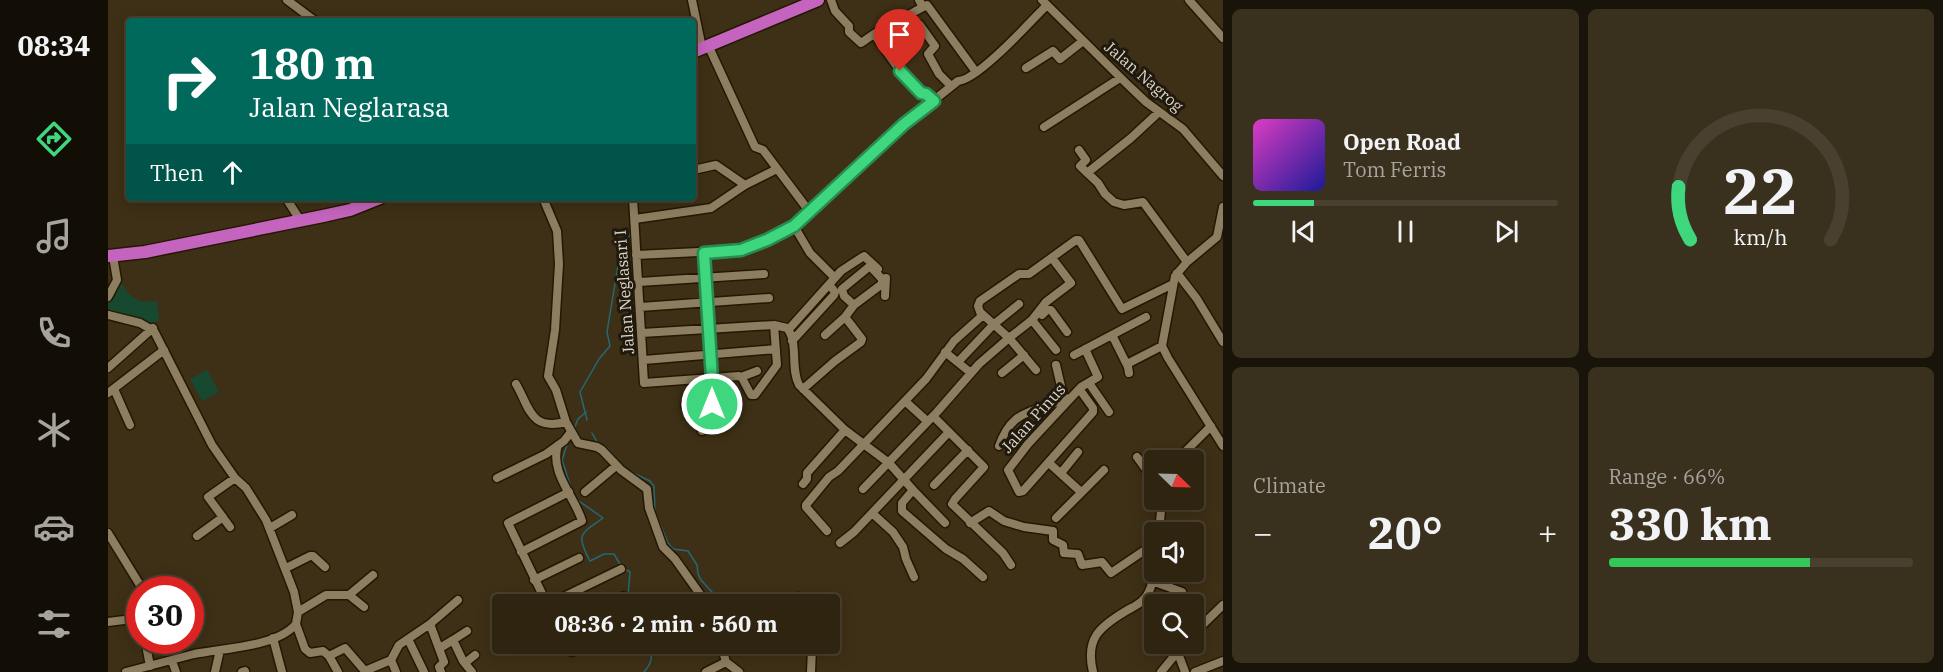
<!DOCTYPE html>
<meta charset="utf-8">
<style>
:root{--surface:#2e2410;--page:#3a301e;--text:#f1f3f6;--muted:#a7a49f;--line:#494130;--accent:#3ed77d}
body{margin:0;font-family:"IBM Plex Serif",serif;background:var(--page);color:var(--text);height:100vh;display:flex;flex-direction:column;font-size:22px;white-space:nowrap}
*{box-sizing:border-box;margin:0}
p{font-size:20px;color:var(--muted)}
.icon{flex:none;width:33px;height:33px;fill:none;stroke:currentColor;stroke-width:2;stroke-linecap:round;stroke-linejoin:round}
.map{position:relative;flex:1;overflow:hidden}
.panel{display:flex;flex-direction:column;gap:9px;padding:9px;background:#191409;width:720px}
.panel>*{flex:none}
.banner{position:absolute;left:18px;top:18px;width:570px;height:183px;border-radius:6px;box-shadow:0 3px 15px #0003,0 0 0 2px var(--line);background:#00695c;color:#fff;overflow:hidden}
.needle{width:39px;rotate:113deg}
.buttons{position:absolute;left:1036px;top:450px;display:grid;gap:12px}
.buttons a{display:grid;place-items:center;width:60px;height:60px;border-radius:6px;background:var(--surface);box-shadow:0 3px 15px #0003,0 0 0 2px var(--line);font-size:30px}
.speed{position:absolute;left:18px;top:576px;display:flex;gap:12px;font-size:30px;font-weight:700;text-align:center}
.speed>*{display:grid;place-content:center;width:78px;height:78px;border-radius:50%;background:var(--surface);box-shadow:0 3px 15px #0003,0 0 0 2px var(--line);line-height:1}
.speed .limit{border:9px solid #d22;background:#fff;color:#111}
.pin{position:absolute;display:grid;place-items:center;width:51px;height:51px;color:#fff;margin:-62px -26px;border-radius:50% 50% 50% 0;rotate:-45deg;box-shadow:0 0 6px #0007}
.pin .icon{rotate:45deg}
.me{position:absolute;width:66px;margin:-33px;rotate:0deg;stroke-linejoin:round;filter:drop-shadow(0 0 4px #0008)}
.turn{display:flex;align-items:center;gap:21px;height:126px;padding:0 24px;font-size:27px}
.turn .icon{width:78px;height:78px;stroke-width:2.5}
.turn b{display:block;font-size:42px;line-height:51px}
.then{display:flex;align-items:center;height:57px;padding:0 24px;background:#0003;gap:12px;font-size:22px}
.big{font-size:45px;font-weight:800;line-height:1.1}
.panel .widget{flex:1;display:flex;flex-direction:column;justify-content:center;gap:9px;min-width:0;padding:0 21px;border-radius:9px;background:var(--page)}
.panel .dial{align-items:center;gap:0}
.dial svg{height:156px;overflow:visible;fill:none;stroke:var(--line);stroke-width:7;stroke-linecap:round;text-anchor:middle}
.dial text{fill:var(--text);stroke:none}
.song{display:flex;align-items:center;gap:18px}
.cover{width:72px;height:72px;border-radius:9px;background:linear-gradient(135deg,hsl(310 70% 55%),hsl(240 70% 35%))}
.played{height:6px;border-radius:3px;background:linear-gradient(90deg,var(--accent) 20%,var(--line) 20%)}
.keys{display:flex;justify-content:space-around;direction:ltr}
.heat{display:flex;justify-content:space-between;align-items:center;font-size:33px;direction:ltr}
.charge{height:9px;border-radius:4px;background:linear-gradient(90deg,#34c759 66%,var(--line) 0)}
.panel .tiles{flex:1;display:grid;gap:9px;grid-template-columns:repeat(2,1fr)}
.trip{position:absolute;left:384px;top:594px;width:348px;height:60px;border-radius:6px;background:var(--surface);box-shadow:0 3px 15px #0003,0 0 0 2px var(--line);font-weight:800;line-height:60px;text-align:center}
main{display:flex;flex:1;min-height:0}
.tab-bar{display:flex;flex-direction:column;width:108px;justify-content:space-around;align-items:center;background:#120e06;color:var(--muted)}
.tab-bar .icon{width:42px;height:42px}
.tab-bar .selected{color:var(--accent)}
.tab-bar b{font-size:27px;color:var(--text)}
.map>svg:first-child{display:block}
.green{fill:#174830}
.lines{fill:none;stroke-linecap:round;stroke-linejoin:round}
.stream{stroke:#266875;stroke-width:1.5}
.minor-casing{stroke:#241800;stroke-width:11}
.highway-casing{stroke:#241800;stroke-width:15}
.minor{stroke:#8d7d61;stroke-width:8}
.highway{stroke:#c464be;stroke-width:12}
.route-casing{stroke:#288c51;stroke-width:15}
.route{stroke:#3ed77d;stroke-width:10}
.labels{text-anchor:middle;stroke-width:6;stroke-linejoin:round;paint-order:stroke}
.street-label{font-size:16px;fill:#ddd4c6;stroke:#1f190e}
</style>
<main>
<nav class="tab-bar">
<b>08:34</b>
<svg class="icon selected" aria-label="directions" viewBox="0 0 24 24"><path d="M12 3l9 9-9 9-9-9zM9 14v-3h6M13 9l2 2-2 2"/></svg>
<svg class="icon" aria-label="music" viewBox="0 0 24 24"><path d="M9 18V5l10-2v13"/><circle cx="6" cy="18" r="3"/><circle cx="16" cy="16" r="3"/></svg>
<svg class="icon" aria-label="phone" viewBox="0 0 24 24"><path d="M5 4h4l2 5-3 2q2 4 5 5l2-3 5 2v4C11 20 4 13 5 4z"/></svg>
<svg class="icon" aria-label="climate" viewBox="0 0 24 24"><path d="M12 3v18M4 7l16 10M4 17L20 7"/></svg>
<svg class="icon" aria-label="car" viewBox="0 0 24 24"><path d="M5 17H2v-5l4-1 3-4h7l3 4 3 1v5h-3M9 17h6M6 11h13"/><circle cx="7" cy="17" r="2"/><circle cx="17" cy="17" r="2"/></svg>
<svg class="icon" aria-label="filters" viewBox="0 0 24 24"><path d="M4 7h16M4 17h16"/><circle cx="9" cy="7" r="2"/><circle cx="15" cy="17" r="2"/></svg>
</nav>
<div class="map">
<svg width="1115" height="672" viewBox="0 0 1115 672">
<rect width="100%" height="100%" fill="#3e3016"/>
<!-- green -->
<path class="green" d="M13,283C24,299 29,304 49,301L51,321L43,323L1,313L0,304Z
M99,370L111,392L94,401L82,379Z"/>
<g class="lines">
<!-- stream -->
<path class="stream" d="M585,59L600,52
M479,420L472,392L491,359L502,346L499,332L510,266L514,251L523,232
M466,429L470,419L478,412
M484,433L489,442L500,449L512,463
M460,442L454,460L463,488
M523,472L542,481L546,486L547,512L560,543L565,549L580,551L589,565L590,574L593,580L615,604
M465,493L468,499L495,518C473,534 467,533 482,561L496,554H506L513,566
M517,569L522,572L520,595L522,604
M620,655L621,644
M536,672C545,662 546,654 537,644"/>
<!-- minor casing -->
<g class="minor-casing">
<path id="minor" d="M179,0L207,21
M584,0L594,48
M723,0L727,11L741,26V32L753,43L766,34
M811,0L815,7L766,34L792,71L813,93L818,94L826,101
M934,0L1019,84L1038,102L1075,129L1115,176
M1081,0L1115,38
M815,7L819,5L868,72
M812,25L827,46L820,54L831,74L843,86
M600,45L647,147L655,150L701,211
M918,68L945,51L952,59L975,41
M936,127L1012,78
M971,150L978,160L972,166L990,183L997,194L1006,202L1016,205L1035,202L1079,262
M585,170L608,165L637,185
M979,173L1023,138L1051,112
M178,198L192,220
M435,198L449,231L451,264L447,330L440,376L448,390L458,422L470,443L489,447L494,450L513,470L539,489L541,508L555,547L567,559L599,604
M525,198L536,383L631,376L634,378L643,395H647L669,365L666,325
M1115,207L1109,237L1079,262L1067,276L1054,346L1060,358L1115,446
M527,219L603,208L637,185L669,169
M686,226L702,253L727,278
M528,255L633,250L659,240L686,226L796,124L850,81C870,80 923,21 939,5
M1069,273L1089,299L1115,342
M531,282L656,274
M777,296L778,278
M0,297L9,280L5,256
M532,307L661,298
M0,315L32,323L46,331L104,445L127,478L138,488L158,520L186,592L190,612L188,624L197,649L202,653L215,651L221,656L230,672
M934,315L939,310H943L959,332
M924,320L948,350
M681,329L733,271L756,256L770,269
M534,333L666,325L679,328C691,343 682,368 691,385L737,430L781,463L805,490L794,503V511L838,549L855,559L875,577
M717,335L737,317
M1004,335L1020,367L1021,373
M684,341L726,295L727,292L723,287
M837,352L863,373
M966,355L1038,317
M536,360L668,349
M850,362L885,325L911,304
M1019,364L1054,346
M948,365L956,399
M0,368L45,328
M928,370L901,338L924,320L938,302L963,283L944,258
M894,373L916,355
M633,377L649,371
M981,383L1001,412
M408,384C422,408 422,431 458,422
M6,389L22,425
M695,389L727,361L753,342L754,339L737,317L746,305L774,284V279L762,266L734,289L736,296L746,305
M972,390L985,408V412L915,491L911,492L900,470L920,444L973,387L990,377L977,349
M0,393L56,350
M797,401L819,421
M577,405L594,406
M825,416L876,467L847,499L844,504L895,553L903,565
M594,431V406L604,405V398L596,253
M891,446C900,421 911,414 935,407C944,404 953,400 962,398
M1029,457L1047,482
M1069,460L1103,426
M941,463L973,492
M953,473L970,452
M389,478L438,454L456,441L463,432
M695,484L699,479V473L737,430
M826,485L860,450
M755,489L829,412L871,364L901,338L872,312L870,306L872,301L911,274H921L968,240H971L1014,309L1065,284
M805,490L837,523
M477,492L508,466
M764,513L785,532L795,547L798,559L806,577
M948,518L996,470
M862,523L881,511L896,521L916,527L945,531V540L955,545L956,553L970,554L974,565L994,562L1003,573L1037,550H1047
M122,527L100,497L127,478
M162,528L184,515
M719,531L698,507V505L721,477L730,471L818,379L846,341L875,315
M1051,532L1054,500
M0,533L35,590
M89,536L115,517
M732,543L746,532L841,432
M413,552L474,521C467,497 441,472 450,445
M178,568L202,556H205L217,567
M426,580L471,558
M1044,581L1074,592
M241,595L256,607
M439,604L400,523L461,492
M441,604L513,569
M500,604L516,596
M690,604L691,597
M190,612L218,595H241L265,575
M0,622L32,618
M322,624L336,662L331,667L333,672
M1086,633L1115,605
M165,638L174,672
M300,639L316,672
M37,640L42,666
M345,640L359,631
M458,644L461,650L464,652L481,644
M613,644L618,662
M702,644L704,648L703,672
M332,648L345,640L355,661L364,672
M1070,653L1077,672
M221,656L237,648L257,671L283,660L291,645L322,624L350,600
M283,660L288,672
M64,661L68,672
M618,662L631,672
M357,663L367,655
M18,672C40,666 64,660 86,654C115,648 169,647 188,624
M107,672L112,650
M134,672L137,671
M598,672L618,662
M985,672C977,639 991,627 1018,611C1023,608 1030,605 1034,601C1043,594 1046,576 1047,566
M1053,672L1076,644
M1087,672L1115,661"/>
</g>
<!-- highway casing -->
<g class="highway-casing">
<path id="highway" d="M585,52L710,0
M0,256L37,252L215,216L242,210L272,198"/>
</g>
<!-- minor -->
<use href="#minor" class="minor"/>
<!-- highway -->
<use href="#highway" class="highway"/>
</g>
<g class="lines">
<!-- route casing -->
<g class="route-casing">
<path id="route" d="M604,404V379L596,253L633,250L659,240L686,226L796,124L826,101L818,94L813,93L792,71"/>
</g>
<!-- route -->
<use href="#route" class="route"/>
</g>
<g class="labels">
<!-- street labels -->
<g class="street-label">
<text transform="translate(1036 76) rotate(41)" y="6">Jalan Nagrog</text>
<text transform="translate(516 292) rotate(-94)" y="6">Jalan Neglasari I</text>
<text transform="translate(925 418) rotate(-48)" y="6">Jalan Pinus</text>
</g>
</g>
</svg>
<div class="buttons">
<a><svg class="needle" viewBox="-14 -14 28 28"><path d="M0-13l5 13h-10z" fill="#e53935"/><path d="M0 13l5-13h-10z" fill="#a7a49f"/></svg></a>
<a><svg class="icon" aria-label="sound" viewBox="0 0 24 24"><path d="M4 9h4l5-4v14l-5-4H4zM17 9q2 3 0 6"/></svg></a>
<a><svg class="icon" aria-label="search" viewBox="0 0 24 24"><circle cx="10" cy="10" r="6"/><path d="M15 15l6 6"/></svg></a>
</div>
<div class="speed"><div class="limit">30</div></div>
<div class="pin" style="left:792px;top:71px;background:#d93025"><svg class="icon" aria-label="arrive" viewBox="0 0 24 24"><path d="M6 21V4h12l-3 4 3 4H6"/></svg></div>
<svg class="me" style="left:604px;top:404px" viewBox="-20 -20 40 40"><circle r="17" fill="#3ed77d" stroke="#fff" stroke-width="3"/><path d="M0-11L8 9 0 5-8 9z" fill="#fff"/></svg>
<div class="trip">08:36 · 2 min · 560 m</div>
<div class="banner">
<div class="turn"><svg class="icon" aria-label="right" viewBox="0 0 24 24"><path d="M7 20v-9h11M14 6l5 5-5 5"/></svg><div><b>180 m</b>Jalan Neglarasa</div></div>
<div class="then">Then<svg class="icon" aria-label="ahead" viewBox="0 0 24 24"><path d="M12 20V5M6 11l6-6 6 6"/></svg></div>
</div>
</div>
<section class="panel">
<div class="tiles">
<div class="widget">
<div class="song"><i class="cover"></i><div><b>Open Road</b><p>Tom Ferris</p></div></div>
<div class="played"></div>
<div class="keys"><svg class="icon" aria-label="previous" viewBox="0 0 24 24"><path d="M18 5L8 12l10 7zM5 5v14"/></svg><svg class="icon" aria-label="pause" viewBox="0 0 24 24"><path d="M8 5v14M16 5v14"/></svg><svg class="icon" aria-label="next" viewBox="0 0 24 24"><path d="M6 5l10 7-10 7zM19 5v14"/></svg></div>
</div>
<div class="widget dial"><svg viewBox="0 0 100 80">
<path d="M14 69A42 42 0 1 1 86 69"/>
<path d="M14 69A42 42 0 0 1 8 42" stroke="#3ed77d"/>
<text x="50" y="56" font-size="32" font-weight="700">22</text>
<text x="50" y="72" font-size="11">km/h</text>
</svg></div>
<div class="widget"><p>Climate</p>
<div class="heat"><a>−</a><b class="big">20°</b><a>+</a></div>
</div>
<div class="widget"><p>Range · 66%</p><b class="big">330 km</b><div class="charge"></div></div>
</div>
</section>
</main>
